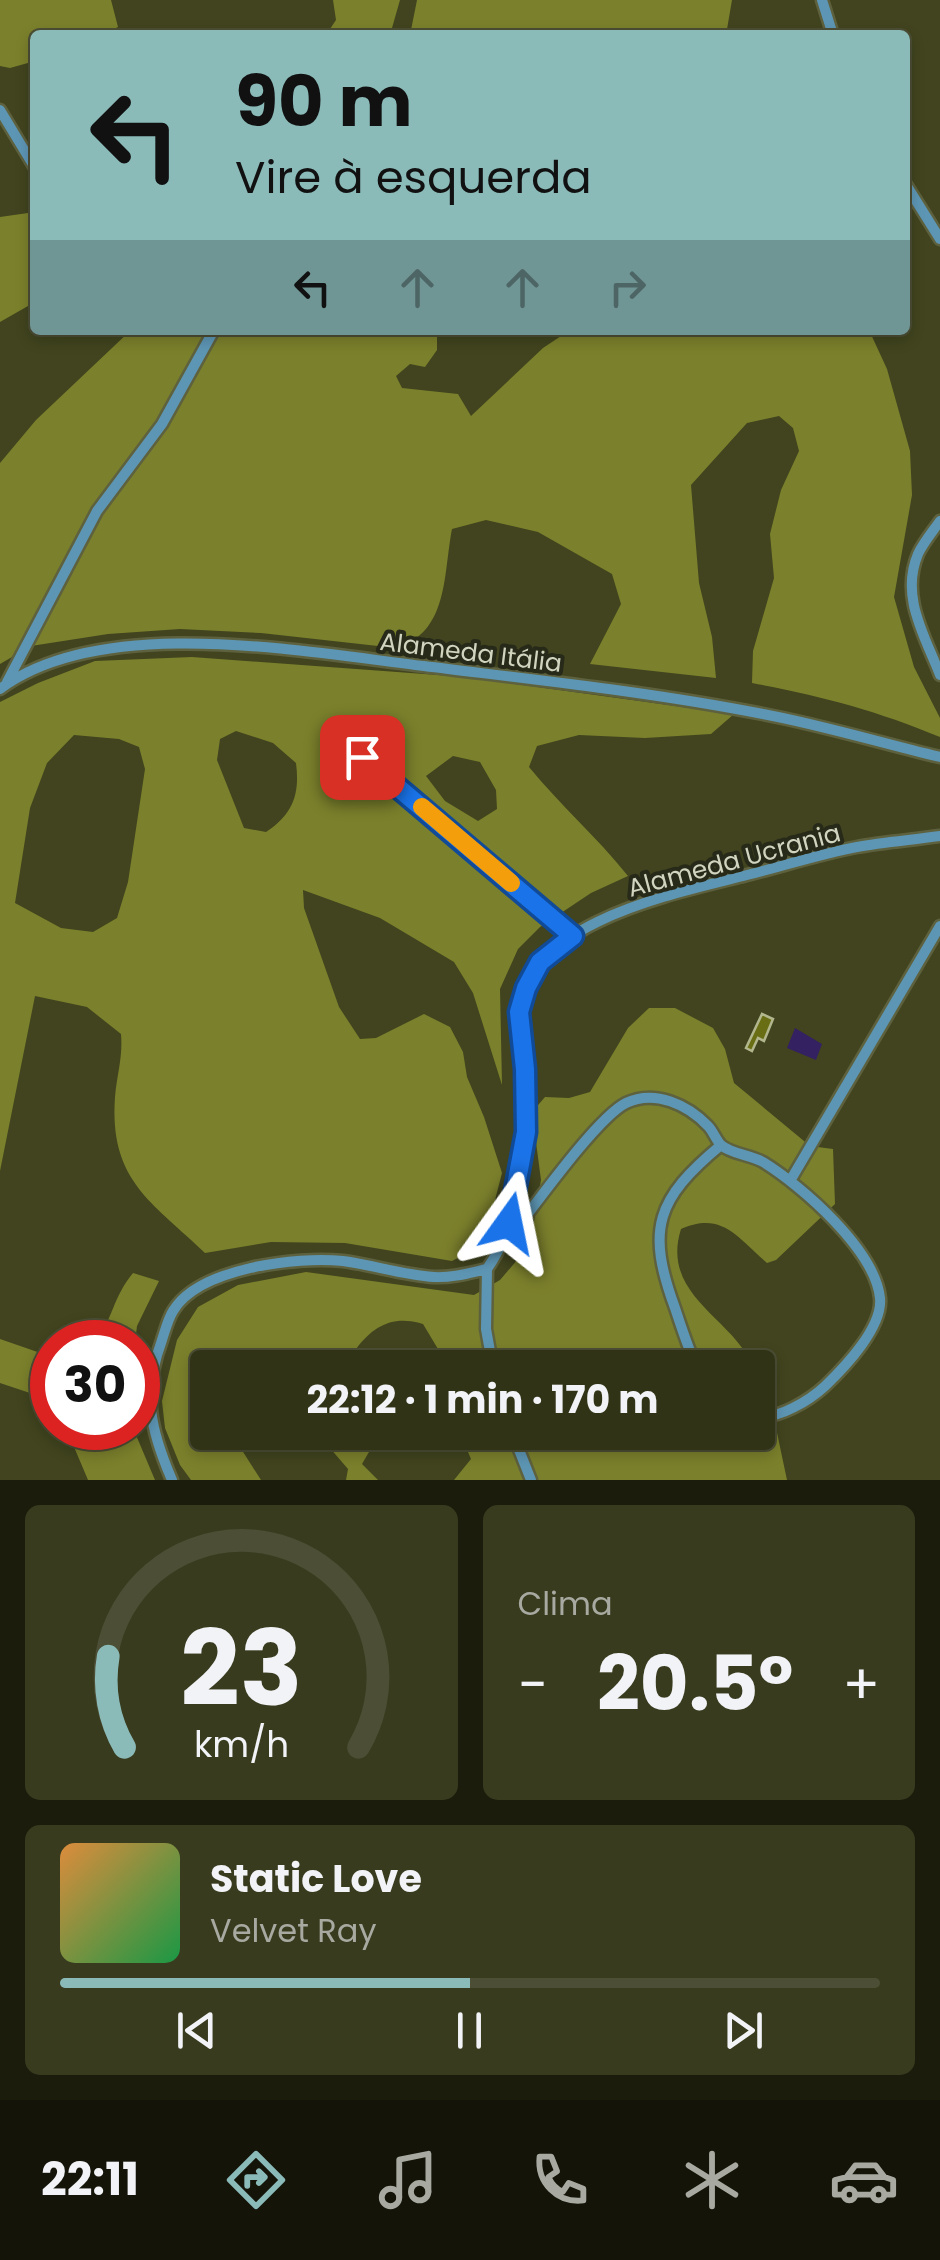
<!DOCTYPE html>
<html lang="pt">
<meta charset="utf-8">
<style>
:root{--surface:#313316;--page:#393b1f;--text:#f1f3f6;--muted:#a8aaa1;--line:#4c4e35;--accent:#8bbbb9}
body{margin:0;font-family:Poppins,sans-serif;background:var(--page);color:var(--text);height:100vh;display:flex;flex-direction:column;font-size:38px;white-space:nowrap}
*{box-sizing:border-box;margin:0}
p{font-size:32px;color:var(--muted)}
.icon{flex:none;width:55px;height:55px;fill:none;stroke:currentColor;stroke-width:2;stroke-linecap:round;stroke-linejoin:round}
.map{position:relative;height:1480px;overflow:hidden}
.panel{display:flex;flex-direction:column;gap:25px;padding:25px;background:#1b1c0c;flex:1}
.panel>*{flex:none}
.top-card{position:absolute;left:30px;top:30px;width:880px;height:305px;border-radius:10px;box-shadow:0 5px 15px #0003,0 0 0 2px var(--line);background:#8bbbb9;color:#111;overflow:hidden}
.speed{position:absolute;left:30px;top:1320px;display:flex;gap:20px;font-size:50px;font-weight:700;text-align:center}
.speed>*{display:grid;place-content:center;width:130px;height:130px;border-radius:50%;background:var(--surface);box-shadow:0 5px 15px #0003,0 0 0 2px var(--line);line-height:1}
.speed .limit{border:15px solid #d22;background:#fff;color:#111}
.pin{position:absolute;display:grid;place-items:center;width:85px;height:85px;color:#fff;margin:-42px;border-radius:20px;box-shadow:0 5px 15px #0006}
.me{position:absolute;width:110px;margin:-55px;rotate:12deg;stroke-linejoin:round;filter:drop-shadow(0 0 8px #0008)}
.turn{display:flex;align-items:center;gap:35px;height:210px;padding:0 40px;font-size:45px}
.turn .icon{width:130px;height:130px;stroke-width:2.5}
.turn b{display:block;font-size:70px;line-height:85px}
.lanes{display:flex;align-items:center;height:95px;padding:0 40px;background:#0003;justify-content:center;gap:50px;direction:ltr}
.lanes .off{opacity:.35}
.big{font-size:75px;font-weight:700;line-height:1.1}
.panel .card{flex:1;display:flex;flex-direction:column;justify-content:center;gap:15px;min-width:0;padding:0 35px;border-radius:15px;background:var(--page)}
.panel .dial{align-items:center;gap:0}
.dial svg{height:260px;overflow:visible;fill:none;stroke:var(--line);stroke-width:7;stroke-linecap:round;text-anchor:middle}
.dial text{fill:var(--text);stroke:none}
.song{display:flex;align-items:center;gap:30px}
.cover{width:120px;height:120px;border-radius:15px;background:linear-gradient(135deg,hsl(30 70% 55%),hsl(140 70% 35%))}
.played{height:10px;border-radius:5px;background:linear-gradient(90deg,var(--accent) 50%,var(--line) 50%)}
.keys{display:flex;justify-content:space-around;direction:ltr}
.heat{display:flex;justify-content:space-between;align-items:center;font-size:55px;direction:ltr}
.panel .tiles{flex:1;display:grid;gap:25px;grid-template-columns:1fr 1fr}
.card:last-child{grid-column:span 2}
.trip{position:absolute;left:190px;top:1350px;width:585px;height:100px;border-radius:10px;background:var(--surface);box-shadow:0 5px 15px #0003,0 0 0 2px var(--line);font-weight:700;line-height:100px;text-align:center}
.tabs{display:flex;height:160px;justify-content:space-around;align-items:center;background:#141409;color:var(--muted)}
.tabs .icon{width:70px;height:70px}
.tabs .current{color:var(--accent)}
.tabs b{font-size:45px;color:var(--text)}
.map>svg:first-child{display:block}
.forest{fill:#7b802c;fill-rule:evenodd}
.water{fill:#342161}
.building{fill:#696e14;stroke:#b2b68c;stroke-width:2.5}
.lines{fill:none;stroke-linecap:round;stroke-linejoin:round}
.minor-casing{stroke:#5e613e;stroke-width:15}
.minor{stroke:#5d96b4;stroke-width:10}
.route-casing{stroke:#114b97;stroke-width:25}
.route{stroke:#1a73e8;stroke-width:18}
.slow{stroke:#f59e0b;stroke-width:18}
.labels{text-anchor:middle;stroke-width:8;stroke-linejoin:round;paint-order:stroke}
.street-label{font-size:25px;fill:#d1d4bf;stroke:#272919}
</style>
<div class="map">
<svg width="940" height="1480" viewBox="0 0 940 1480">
<rect width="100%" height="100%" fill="#41441e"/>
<!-- forest -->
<path class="forest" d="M0,0H111L118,27L101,35H35V61L10,68L0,66Z
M333,0H400L390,35H326L336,20Z
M417,0H732L726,35H410Z
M35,212V302L0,322V217Z
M131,330H437V350L425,367L410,364L396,376L402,388L458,394L471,416L543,348L570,330H869L887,369L910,451L912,495L894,597L914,667L940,718V737C875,710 821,696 752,683L753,651L774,578L770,534L781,490L799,451L793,428L779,416L747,423L691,485L699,583L712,637L716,678L590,664L621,604L612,574L538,532L486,520L452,529C443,575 449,632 396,648L261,633L180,629L108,634L31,646L0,664V463L36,420Z
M192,657L465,677L734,714L711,734L645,738L579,735L537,746L529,767C560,805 597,837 628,876L591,893L540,927L518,949L500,989L502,1085L473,993L454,962L380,918L303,890L304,908L339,1007L360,1039L376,1038L424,1014L450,1027L463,1052L467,1077L484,1117L502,1173L489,1223L473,1250L452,1261L345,1243L271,1242L205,1253C152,1202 109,1181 115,1097C117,1074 123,1057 121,1034L87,1007L35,996L0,1171V702L38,683L95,661ZM236,731L273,743L296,763C300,794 293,814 266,832L244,828L217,760L220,739ZM74,735L119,739L139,747L145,769L128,882L117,918L93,932L61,928L15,903L30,808L47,763ZM453,756L480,762L496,790L497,809L478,821L445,801L426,776Z
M649,1008H675L713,1028L725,1049L734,1083L810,1146L833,1149L835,1204L776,1260L767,1263C737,1237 722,1211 681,1229C660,1296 734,1318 753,1367H431L437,1364L438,1349L423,1324C394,1315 374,1325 356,1349L357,1367L234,1368L218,1364L208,1368V1432L231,1433L261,1480H191L180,1465L165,1428L162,1401L177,1340L198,1307L238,1285L306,1272L474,1295L500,1280L530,1245L541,1180L532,1112L545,1097L569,1098L590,1092L628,1028Z
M133,1273L159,1281L137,1326L135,1342H95C113,1319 113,1297 133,1273Z
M0,1339L52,1357V1411L30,1393L0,1383Z
M758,1379L776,1428L787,1480H454L471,1459L460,1433L758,1432Z
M66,1428H133L155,1480H88Z
M317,1433H380L362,1464L378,1480H346L348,1469Z"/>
<!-- water -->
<path class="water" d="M795,1028L822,1044L816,1060L787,1048Z"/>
<!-- building -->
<path class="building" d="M762,1014L773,1019L764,1041L758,1038L752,1051L746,1048Z"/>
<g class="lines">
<!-- minor casing -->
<g class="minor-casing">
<path id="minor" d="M822,0L833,35
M0,110L35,168
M905,183L940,239
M940,521C933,531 923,543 918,554C900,597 925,636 940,675
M7,682L97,511L162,424L214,330
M0,689C102,613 305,652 424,666C537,680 651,692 763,714C822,725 881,743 940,757
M362,757L573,936
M790,1181L940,926
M507,1241C531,1211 596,1118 626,1103C655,1089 688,1105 708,1126C713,1131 716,1140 721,1145C731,1154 751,1155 763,1162C802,1186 875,1250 880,1298C883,1327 845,1367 825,1386C811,1399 777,1421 758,1415
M487,1269L486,1329L493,1368
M697,1368C688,1348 682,1329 675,1308C646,1229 656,1199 721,1145
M512,1432L531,1480
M172,1480C150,1429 142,1394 162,1340C165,1331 168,1319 173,1311C199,1268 297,1256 343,1261C373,1265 404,1275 434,1277C452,1278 469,1273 487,1269C525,1215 528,1136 525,1072C524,1052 517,1030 519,1011C528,921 677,893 747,875C783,866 820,854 857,847C884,842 913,840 940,836"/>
</g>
<!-- minor -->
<use href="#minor" class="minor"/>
</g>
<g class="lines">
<!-- route casing -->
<g class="route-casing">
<path id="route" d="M362,757L573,936L540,962L526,988L519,1012L525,1069L526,1132L509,1223"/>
</g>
<!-- route -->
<use href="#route" class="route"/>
<!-- slow -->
<path class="slow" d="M422,807L511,883"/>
</g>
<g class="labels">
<!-- street labels -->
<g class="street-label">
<text transform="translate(471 652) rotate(7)" y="9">Alameda Itália</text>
<text transform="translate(734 860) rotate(-15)" y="9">Alameda Ucrania</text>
</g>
</g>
</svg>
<div class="speed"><div class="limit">30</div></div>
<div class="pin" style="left:362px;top:757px;background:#d93025"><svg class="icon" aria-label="arrive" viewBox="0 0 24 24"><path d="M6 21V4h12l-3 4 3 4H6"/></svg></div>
<svg class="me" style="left:509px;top:1223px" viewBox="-20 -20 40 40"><path d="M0-17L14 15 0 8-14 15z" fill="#1a73e8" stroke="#fff" stroke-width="4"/></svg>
<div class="trip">22:12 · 1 min · 170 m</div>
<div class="top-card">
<div class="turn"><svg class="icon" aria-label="left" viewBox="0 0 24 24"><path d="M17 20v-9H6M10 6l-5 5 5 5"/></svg><div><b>90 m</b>Vire à esquerda</div></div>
<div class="lanes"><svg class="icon" aria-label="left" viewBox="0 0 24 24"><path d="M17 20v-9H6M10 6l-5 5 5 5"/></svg><svg class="icon off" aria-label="ahead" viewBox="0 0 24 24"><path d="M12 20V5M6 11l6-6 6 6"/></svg><svg class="icon off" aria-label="ahead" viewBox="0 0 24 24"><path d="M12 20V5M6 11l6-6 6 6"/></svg><svg class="icon off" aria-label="right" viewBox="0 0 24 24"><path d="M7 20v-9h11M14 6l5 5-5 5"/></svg></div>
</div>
</div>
<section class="panel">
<div class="tiles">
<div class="card dial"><svg viewBox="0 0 100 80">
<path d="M14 69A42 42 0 1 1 86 69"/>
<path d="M14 69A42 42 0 0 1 9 41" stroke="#8bbbb9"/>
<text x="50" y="56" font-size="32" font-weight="700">23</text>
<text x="50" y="72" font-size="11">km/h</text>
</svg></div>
<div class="card"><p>Clima</p>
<div class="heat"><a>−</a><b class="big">20.5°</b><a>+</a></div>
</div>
<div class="card">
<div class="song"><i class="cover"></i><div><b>Static Love</b><p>Velvet Ray</p></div></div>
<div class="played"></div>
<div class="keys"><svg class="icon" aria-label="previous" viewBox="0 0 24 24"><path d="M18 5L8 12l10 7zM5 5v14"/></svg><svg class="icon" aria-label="pause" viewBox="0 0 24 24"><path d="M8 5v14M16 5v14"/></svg><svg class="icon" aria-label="next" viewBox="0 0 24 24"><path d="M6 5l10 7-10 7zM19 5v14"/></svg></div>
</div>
</div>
</section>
<nav class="tabs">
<b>22:11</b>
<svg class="icon current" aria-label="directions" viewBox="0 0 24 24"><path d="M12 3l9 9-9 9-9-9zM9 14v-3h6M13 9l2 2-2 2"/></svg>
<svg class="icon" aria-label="music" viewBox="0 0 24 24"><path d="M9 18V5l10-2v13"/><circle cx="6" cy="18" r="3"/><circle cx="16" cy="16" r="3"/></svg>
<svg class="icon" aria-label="phone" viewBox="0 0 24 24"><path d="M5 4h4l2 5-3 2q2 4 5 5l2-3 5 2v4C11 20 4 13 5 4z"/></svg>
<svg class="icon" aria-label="climate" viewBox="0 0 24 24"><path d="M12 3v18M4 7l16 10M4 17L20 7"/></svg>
<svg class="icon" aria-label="car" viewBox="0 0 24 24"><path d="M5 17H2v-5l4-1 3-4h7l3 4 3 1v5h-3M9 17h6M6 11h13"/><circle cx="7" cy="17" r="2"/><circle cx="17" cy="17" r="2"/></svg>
</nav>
